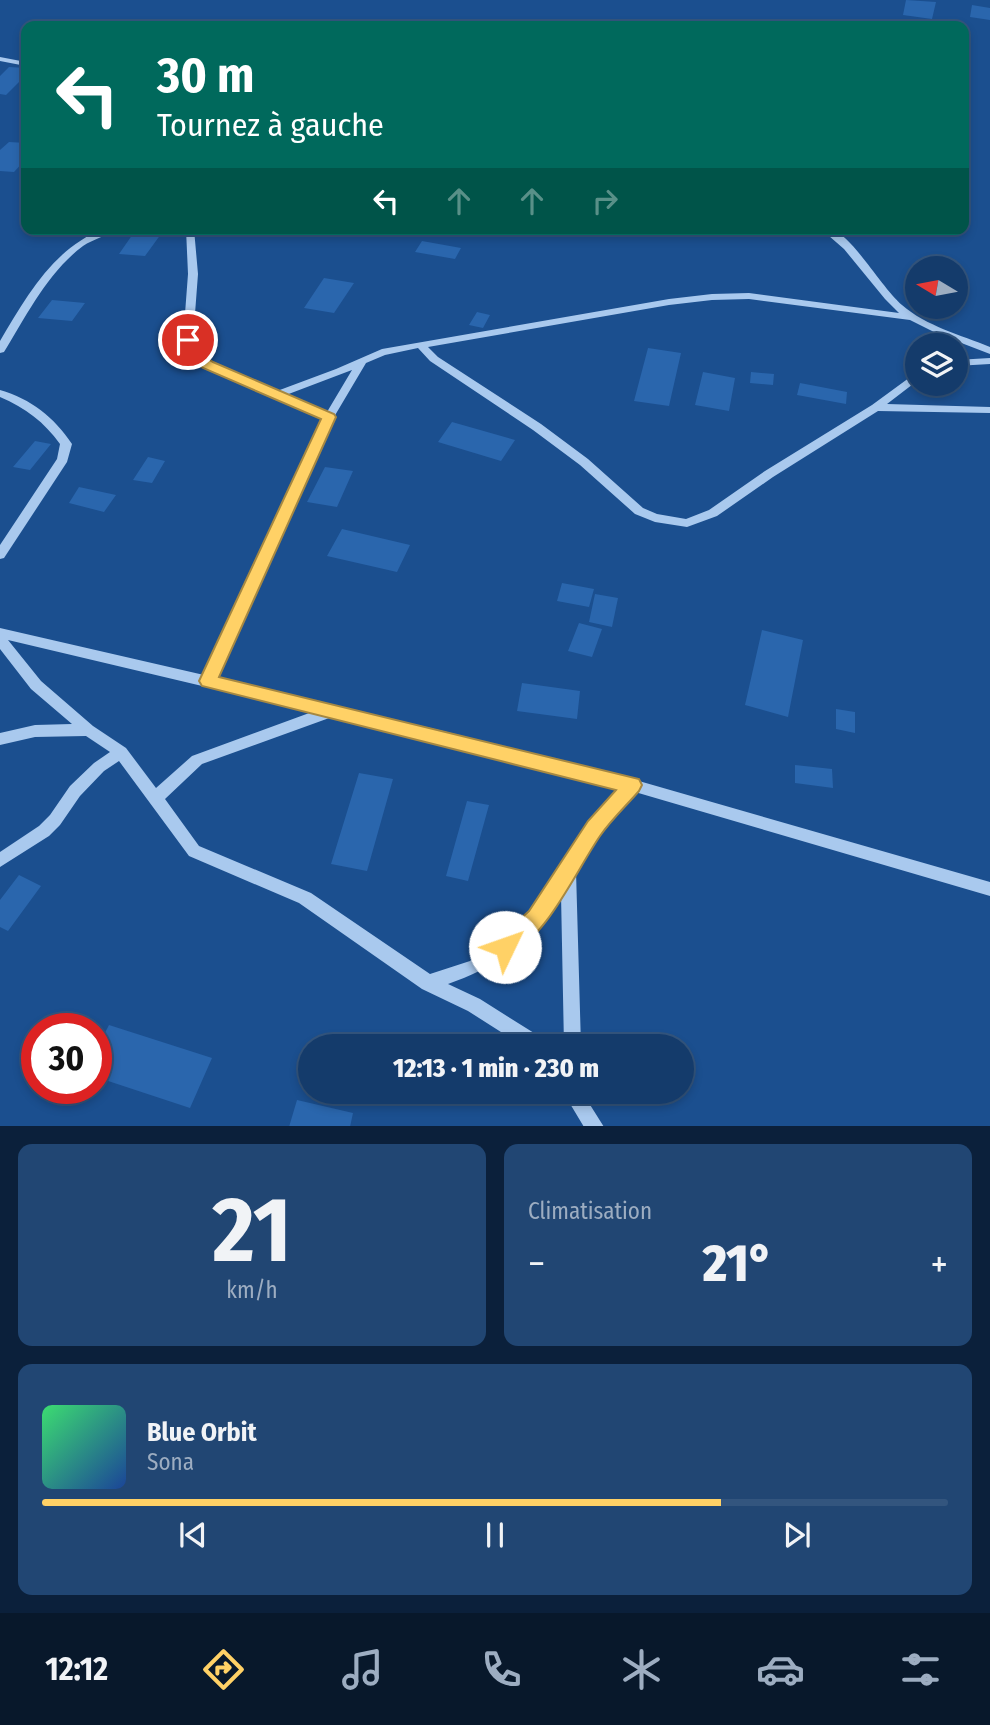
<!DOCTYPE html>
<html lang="fr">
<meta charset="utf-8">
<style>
:root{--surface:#143b6b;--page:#214673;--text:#f1f3f6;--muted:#9dadc1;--line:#33557e;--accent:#ffd166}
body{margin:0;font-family:"Fira Sans Condensed",sans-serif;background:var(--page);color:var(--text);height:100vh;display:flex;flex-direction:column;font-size:26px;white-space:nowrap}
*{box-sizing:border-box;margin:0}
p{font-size:23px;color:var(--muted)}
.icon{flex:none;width:38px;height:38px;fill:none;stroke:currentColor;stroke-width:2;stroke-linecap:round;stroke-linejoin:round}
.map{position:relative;height:1126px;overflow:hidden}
.sheet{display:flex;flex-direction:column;gap:18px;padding:18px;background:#0b203b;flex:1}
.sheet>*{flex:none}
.top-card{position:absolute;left:21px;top:21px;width:948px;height:214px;border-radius:14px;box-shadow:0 4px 10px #0003,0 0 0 2px var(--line);background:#00695c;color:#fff;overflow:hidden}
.needle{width:46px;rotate:280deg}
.buttons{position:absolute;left:905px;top:256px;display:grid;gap:14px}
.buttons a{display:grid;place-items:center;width:63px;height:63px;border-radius:50%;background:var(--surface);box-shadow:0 4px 10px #0003,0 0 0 2px var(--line);font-size:35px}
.speed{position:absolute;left:21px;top:1013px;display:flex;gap:14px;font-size:35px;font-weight:700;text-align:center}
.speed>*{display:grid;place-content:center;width:91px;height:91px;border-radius:50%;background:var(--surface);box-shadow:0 4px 10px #0003,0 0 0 2px var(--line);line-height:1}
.speed .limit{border:10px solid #d22;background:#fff;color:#111}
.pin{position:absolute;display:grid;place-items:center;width:60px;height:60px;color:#fff;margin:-30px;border:4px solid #fff;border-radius:50%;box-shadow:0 2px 7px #0007}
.me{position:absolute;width:77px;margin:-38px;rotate:48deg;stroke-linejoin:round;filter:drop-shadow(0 0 5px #0008)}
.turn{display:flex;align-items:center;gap:24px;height:147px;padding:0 21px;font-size:32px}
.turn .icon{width:91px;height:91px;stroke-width:2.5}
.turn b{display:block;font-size:49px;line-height:60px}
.lanes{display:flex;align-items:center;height:66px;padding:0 21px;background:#0003;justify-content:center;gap:35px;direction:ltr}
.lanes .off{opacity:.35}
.big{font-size:52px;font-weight:800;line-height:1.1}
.sheet .tile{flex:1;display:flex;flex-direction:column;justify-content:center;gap:10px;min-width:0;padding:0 24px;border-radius:14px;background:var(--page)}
.sheet .dial{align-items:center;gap:0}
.dial b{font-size:91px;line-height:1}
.song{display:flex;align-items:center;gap:21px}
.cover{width:84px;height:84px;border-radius:10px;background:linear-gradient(135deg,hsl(140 70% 55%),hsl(220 70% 35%))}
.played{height:7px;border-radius:4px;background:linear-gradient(90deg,var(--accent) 75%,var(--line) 75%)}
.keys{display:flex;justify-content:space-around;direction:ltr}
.heat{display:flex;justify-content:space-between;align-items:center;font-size:38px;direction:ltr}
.sheet .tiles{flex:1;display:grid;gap:18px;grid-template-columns:1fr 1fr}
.tile:last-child{grid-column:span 2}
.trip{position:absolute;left:298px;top:1034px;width:396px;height:70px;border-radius:35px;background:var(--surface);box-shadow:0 4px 10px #0003,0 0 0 2px var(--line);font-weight:800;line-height:70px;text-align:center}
.menu{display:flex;height:112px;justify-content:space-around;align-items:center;background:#08182b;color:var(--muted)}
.menu .icon{width:49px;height:49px}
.menu .on{color:var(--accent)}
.menu b{font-size:32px;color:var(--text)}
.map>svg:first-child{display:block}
.building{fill:#2a66ad}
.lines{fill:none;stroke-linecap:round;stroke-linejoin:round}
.minor{fill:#a9c9ee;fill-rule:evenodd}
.route{fill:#ffd166;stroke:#a68842;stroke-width:2}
</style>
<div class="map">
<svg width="990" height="1127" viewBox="0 0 990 1127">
<rect width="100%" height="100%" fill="#1b4f8f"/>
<!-- building -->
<path class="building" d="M906,0L936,2L932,19L903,15Z
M972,5L990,8V20L970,17Z
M9,67L26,68V75L6,95L0,94V76Z
M9,142L26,143V150L20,156L26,159L14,172L0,171V150Z
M135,231L161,234L145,256L119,254Z
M422,241L461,248L455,259L415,252Z
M324,278L354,283L334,313L304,308Z
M52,300L85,303L72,321L38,318Z
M477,312L490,315L483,328L469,325Z
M648,348L681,353L669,406L634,401Z
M703,372L735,378L729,411L695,405Z
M751,372L774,374L773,385L750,383Z
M800,383L847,392L846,404L797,395Z
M452,422L515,440L501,461L438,442Z
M35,441L51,444L30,470L13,467Z
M148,457L165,461L152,483L133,480Z
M325,467L353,471L337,507L307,502Z
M79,487L116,495L104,512L69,503Z
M342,529L410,545L397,572L327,556Z
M562,583L594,589L589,607L557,601Z
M595,594L618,598L612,627L589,622Z
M579,623L602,629L592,657L568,651Z
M762,630L803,640L788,717L745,705Z
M522,683L580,691L577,719L517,711Z
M836,709L855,712V733L836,729Z
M795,765L832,769L833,788L795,783Z
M359,773L393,779L367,871L331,864Z
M467,801L489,805L468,881L446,876Z
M19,875L41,886L8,931L0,927V900Z
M109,1025L212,1058L190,1108L96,1077V1050Z
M297,1100L353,1113L350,1127H289Z"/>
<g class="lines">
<!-- minor -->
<path class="minor" d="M0,57L26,62V66L0,61Z
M104,229H117C107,236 93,239 83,246C47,273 27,315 4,352L0,353V341C26,297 54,247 104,229Z
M186,229H194L198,274L193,340L199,354L212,363L277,391L336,369L382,349L669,299L712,294L749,293L899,313L885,299L844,249L821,229C822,229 831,229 832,229C853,237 882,288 902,305C926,326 961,335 990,347V354L938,334L910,320L749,299L712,300L669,305L428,347L438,357L541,424L588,459L643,508L657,514L686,519L709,510L765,471L872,405L913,375L917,374V381L887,404L990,407V413L878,411L773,477L717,516L687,527L655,522L635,514L580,465L533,430L430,361L418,348L385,355L366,363L334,417L216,678L443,731L632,779L990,882V896L635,792L600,832L576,871L581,1046H564L561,894C555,903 550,914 543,922C520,952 483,972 448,984L480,999L534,1033L541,1040L544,1046H523L468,1011L422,989L299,903L189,856L119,761L104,771L80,796L60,825L49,836L0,867V852L39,826L50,815L70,786L94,763L110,752L86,736L35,737L0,745V733L35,725L72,724L31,689L0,649V628L204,675L323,419L204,367L191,358L183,340L188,274ZM352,370L327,412L286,395L344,373ZM8,640L312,712L192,756L156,788L126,748L93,726L41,681ZM332,717L620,788L590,822L531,913L499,941L470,961L430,974L311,893L199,846L165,799L202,764Z
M990,358V364L956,366V360Z
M0,390C31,399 54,417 72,444L67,462L4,558L0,559V545L57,459L60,444C44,422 26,408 0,397Z
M563,1092H582L604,1127H584Z"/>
</g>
<!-- route -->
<path class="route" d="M188,336L193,337L201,354L213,362L334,414L336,417L219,677L639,779L642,785L639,791C626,806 611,820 600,836C576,871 545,941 505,957L497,954L494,947L497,940L529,911L588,821L616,790L202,686L199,681L321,419L203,368L191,359L182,340Z"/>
</svg>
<div class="buttons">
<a><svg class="needle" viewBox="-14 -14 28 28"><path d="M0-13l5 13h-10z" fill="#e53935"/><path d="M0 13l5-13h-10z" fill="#9dadc1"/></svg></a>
<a><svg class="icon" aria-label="layers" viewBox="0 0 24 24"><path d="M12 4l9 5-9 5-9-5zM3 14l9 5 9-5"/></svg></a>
</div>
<div class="speed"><div class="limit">30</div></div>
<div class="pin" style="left:188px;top:340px;background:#d93025"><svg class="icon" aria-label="arrive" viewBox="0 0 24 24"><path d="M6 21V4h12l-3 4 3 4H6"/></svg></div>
<svg class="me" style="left:505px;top:947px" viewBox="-20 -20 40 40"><circle r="19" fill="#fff"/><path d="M0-13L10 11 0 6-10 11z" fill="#ffd166"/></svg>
<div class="trip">12:13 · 1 min · 230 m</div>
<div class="top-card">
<div class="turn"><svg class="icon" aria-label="left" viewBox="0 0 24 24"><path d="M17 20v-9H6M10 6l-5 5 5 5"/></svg><div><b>30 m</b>Tournez à gauche</div></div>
<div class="lanes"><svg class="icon" aria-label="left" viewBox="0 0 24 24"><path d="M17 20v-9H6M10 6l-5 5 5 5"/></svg><svg class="icon off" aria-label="ahead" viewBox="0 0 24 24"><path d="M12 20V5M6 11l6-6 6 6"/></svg><svg class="icon off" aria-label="ahead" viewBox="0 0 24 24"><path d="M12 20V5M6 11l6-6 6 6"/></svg><svg class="icon off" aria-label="right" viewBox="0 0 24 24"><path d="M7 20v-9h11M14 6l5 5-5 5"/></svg></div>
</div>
</div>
<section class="sheet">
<div class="tiles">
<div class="tile dial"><b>21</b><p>km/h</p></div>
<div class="tile"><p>Climatisation</p>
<div class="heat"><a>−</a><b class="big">21°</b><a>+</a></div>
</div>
<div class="tile">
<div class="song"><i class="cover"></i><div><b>Blue Orbit</b><p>Sona</p></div></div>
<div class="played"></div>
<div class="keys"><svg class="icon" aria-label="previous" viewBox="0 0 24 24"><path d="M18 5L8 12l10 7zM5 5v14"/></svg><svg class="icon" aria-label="pause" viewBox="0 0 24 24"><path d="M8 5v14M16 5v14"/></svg><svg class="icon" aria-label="next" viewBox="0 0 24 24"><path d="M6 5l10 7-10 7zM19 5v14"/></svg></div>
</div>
</div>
</section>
<nav class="menu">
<b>12:12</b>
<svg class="icon on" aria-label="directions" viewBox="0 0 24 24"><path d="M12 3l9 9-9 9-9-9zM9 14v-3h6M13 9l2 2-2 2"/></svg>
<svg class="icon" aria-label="music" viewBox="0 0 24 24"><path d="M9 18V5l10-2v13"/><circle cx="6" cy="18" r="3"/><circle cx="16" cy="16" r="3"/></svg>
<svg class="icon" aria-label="phone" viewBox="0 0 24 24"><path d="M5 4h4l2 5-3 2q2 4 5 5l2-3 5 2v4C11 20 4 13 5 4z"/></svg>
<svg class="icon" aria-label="climate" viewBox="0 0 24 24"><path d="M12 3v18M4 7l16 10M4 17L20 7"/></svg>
<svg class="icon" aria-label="car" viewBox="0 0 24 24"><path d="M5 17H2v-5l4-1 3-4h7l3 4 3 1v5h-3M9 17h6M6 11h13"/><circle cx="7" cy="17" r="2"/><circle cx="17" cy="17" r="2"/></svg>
<svg class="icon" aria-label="filters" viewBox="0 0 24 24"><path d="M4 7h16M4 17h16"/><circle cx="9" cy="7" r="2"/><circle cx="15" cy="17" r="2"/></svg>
</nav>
